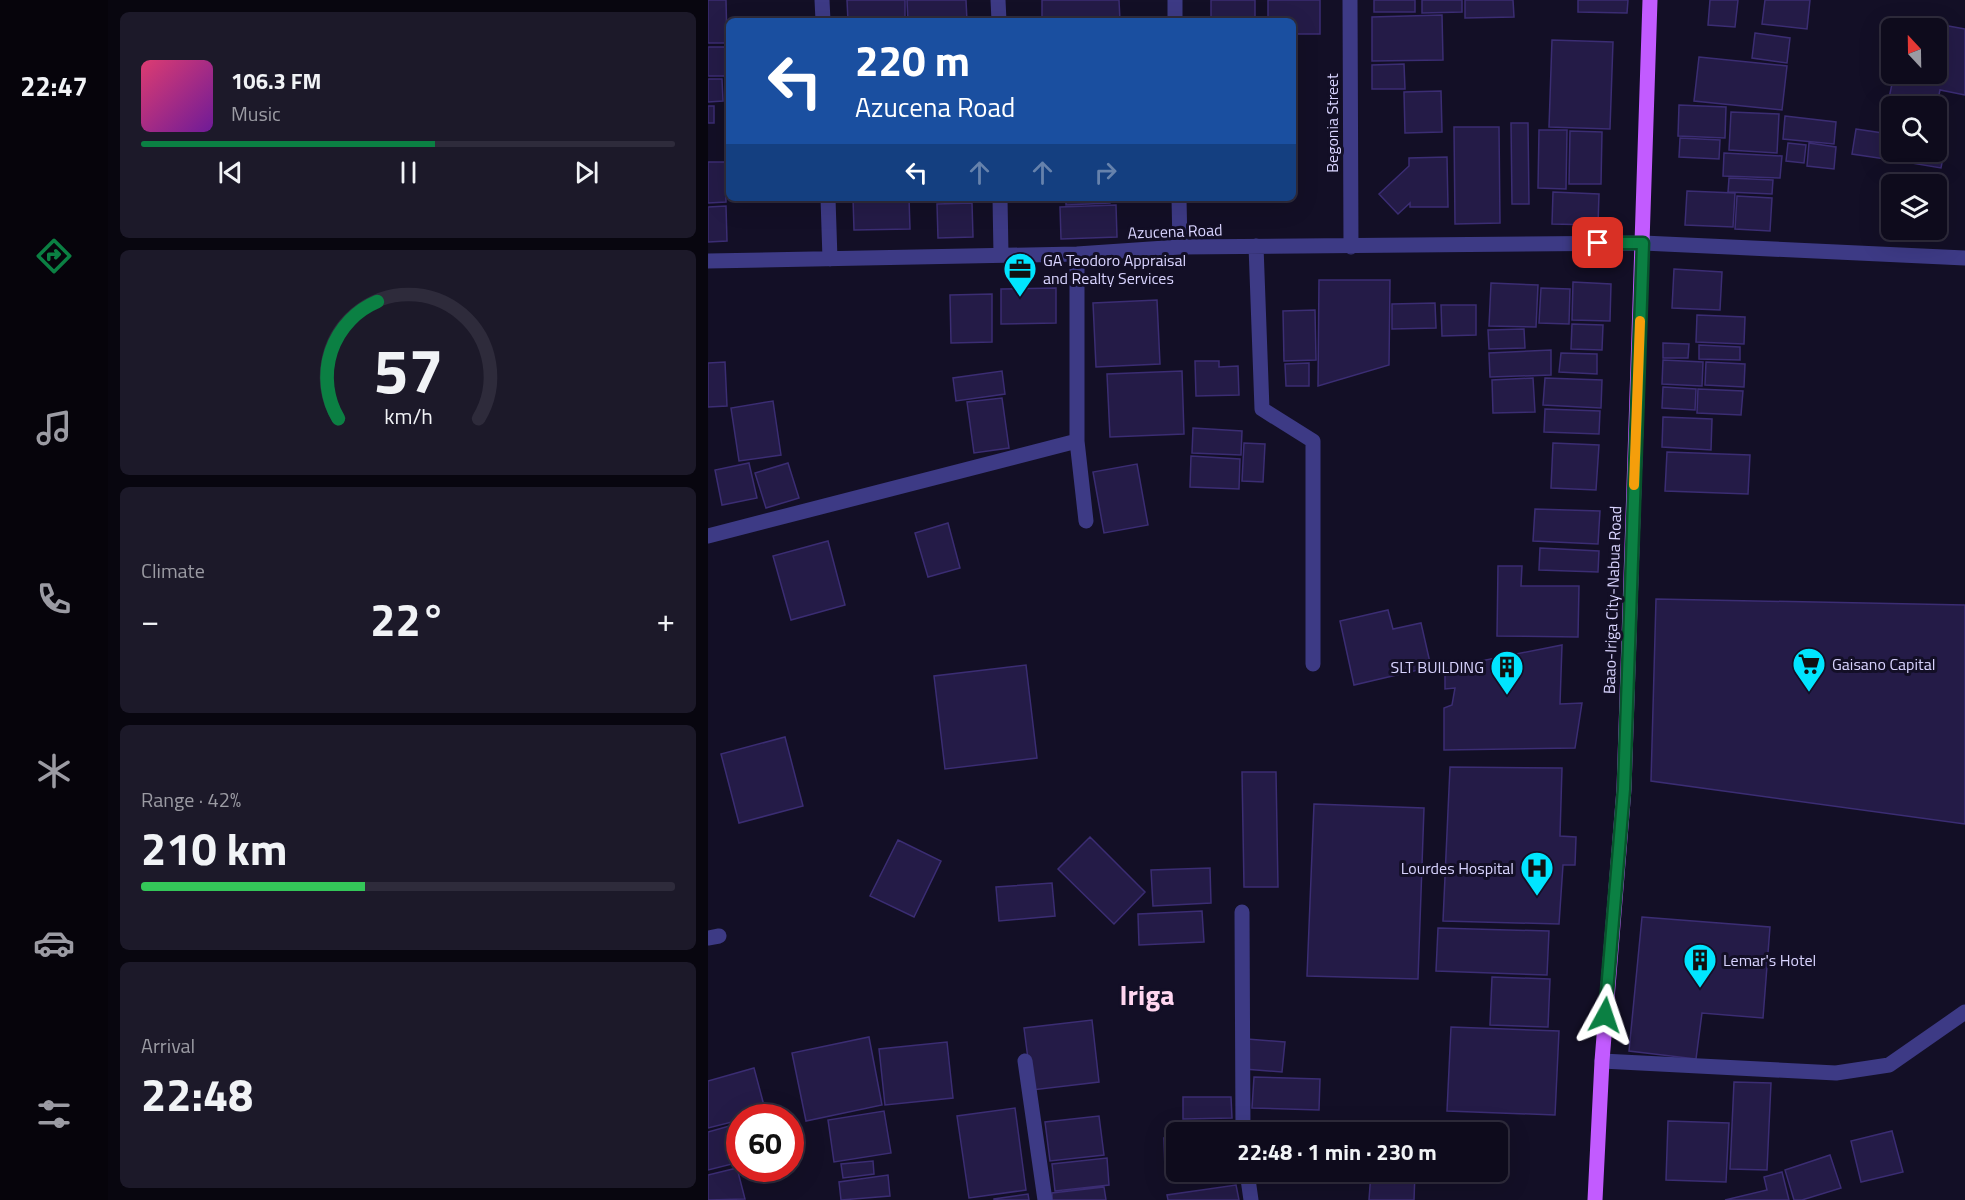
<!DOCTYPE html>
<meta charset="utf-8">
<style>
:root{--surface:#0e0b1c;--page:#1c1929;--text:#f1f3f6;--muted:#9b9ba3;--line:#2e2b3b;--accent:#0b8043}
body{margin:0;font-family:"Titillium Web",sans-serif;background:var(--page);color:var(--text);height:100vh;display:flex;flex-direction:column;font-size:22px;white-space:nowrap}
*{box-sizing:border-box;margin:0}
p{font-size:20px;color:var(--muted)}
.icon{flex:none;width:33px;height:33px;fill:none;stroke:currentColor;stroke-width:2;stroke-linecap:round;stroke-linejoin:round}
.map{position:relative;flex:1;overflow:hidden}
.panel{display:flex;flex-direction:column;gap:12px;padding:12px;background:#08060f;width:600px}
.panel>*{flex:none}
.banner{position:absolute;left:18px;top:18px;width:570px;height:183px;border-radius:9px;box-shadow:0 6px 24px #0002,0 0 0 2px var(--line);background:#1a4fa0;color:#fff;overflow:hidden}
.needle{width:39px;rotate:338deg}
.tools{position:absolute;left:1173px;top:18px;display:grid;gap:12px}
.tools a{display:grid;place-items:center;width:66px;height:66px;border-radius:9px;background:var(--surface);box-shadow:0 6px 24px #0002,0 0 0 2px var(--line);font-size:30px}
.speed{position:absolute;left:18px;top:1104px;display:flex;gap:12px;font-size:30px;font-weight:700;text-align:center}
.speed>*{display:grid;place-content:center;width:78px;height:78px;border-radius:50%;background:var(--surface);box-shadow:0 6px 24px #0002,0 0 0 2px var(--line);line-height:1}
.speed .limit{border:9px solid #d22;background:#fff;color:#111}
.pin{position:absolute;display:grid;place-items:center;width:51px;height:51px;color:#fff;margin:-26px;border-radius:12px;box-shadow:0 3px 9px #0006}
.me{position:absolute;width:66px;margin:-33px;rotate:5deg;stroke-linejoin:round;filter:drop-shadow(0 0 4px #0008)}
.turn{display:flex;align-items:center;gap:21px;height:126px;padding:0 30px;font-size:27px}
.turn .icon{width:78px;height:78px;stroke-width:2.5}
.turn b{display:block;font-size:42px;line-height:51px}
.lanes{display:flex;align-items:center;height:57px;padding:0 30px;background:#0003;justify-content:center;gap:30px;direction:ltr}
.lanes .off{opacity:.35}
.big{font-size:45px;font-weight:700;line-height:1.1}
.panel .tile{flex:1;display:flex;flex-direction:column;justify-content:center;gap:9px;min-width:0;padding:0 21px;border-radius:9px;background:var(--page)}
.panel .dial{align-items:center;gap:0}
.dial svg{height:156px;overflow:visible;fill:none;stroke:var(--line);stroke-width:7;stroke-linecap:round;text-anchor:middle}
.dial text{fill:var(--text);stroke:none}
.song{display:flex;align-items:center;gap:18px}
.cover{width:72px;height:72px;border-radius:9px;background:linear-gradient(135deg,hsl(340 70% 55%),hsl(280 70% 35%))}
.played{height:6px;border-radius:3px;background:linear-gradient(90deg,var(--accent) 55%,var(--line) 55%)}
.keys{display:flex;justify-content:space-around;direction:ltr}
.heat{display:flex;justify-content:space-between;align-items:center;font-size:33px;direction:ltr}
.charge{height:9px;border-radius:4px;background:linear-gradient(90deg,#34c759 42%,var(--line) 0)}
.trip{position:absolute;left:458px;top:1122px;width:342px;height:60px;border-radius:9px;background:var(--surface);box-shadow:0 6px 24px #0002,0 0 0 2px var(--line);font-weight:700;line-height:60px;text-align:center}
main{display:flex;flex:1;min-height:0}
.tab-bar{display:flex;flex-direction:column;width:108px;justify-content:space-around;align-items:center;background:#06040b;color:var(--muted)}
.tab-bar .icon{width:42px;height:42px}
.tab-bar .selected{color:var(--accent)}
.tab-bar b{font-size:27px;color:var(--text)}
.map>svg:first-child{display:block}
.building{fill:#241b47;stroke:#3b2d73;stroke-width:1.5}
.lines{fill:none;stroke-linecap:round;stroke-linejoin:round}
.minor{stroke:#3d3a85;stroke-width:15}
.major{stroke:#c25bff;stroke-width:15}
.route-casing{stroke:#07532c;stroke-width:15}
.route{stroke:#0b8043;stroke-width:10}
.slow{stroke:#f59e0b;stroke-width:10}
.labels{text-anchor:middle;stroke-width:6;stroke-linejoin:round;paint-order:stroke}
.street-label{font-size:16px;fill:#d9d4ff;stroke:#130f26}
.poi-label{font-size:16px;fill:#d9d4ff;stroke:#130f26;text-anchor:start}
.town-label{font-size:28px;font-weight:bold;fill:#ffd6f0;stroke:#130f26}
</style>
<main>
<nav class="tab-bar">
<b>22:47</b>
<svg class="icon selected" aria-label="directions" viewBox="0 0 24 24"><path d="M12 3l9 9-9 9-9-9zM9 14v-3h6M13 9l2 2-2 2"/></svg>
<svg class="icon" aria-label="music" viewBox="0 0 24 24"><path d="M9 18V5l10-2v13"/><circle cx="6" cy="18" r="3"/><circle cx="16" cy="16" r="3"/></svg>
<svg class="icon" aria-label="phone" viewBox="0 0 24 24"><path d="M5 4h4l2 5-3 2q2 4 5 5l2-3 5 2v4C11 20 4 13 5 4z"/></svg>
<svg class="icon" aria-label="climate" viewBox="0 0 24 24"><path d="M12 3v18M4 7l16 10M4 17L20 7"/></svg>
<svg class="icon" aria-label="car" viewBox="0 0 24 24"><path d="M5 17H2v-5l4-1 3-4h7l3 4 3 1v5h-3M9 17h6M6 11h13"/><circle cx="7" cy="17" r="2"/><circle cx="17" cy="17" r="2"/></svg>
<svg class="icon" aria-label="filters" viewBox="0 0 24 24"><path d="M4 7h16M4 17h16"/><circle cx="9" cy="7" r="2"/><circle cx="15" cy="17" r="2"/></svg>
</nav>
<section class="panel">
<div class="tile">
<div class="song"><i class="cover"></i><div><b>106.3 FM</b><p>Music</p></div></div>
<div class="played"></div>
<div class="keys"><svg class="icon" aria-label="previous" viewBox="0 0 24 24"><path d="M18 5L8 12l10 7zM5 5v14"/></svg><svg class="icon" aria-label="pause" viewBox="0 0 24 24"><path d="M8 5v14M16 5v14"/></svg><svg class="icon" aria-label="next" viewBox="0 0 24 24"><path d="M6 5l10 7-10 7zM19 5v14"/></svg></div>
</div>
<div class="tile dial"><svg viewBox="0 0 100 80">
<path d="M14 69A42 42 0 1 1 86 69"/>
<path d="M14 69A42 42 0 0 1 34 9" stroke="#0b8043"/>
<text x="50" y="56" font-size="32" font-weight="700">57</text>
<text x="50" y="72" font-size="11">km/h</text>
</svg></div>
<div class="tile"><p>Climate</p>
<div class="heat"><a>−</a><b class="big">22°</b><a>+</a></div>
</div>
<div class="tile"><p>Range · 42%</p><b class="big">210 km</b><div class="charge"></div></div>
<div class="tile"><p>Arrival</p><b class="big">22:48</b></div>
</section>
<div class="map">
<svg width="1257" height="1200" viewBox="0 0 1257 1200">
<rect width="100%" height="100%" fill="#130f26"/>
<!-- building -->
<path class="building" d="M0,0H18L19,43H0Z
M139,0H197V21H140Z
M199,0H258L259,21H200Z
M334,0H411L412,21H334Z
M503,0H547V21H503Z
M560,0H612V34H585V21H560Z
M666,0H707V12H666Z
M714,0H754V12L714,13Z
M757,0H805L806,17L757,18Z
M870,0H920L919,13L870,12Z
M1002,0H1030L1027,27L1000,25Z
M1057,0H1102L1099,29L1054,24Z
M734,15L735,60L664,61V17Z
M1197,18L1257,29V95L1232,90L1228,109V106L1179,108L1186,74H1228V28H1195Z
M1047,33L1082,38L1079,63L1044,58Z
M844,40L905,42L902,129L841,127Z
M0,47H18L19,76H0Z
M991,57L1079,66L1074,110L986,101Z
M696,64L697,89H664V65Z
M0,79H14L15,101L0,102Z
M733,91L734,132L697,133L696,92Z
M971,105L1018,107L1017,138L970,136Z
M0,106H6V123H0Z
M1023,112L1071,114L1069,153L1021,150Z
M1077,116L1128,122L1126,144L1075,139Z
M803,123H820L821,204H804Z
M746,127H791L792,223L747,224Z
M1148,129L1181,134L1177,159L1144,154Z
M831,130H859L858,189L830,188Z
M862,131L894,132L893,184H861Z
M1183,137L1184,152H1203L1201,163L1179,160Z
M972,138L1012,140L1011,159L971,157Z
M1080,143L1098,145L1096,163L1078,161Z
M1101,143L1128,147L1126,169L1099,166Z
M1228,146L1237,147L1233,168L1203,163L1205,152H1228Z
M1016,153L1074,156L1072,178L1015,176Z
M739,157L740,207H702V203L690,214L671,194L701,166V158Z
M0,162H17L18,202L0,203Z
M1021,178L1065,180L1064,194L1020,192Z
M979,191L1027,193L1025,227L977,225Z
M845,192L891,194L890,225L844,224Z
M1029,196L1064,198L1062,231L1027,229Z
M145,198H201L202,229L146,230Z
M204,198H235V201L204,202Z
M358,198H402V203L358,205Z
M264,203L265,237L230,238L229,204Z
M408,205L409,237L353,239L352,207Z
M18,206L19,241L0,242V207Z
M966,269L1014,272L1012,310L964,308Z
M611,280H682L681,365L610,386Z
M865,282L903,284L902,321L864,320Z
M783,283L830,285L828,327L781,326Z
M348,288V323L293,324V289Z
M833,288L862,289L861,324L831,323Z
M284,294V342L243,343L242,295Z
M449,300L452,364L388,367L385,303Z
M727,303L728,328L684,329V304Z
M733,305H768V335L734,336Z
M607,310L608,360L576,361L575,311Z
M989,315L1037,317L1036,344L988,342Z
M864,324L895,325L894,350L863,349Z
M816,329L817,348L781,349L780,330Z
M955,343L981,344L980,358H955Z
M991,345L1032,347V360L991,359Z
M843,350V375L782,377L781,353Z
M853,353L889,354V374L851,372Z
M955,360L995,362L994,386L954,384Z
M487,361H511V367L530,366L531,395L488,396Z
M17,362L19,406L0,407V363Z
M998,362L1037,364L1036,387L997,385Z
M601,363V386H578L577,364Z
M294,371L297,394L248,401L245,378Z
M474,371L476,434L402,437L399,374Z
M825,378L827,412L785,413L784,380Z
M837,378L894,380L893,408L835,405Z
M955,387L988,389L987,410L954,408Z
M990,389L1035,391L1033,415L989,413Z
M294,398L301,448L266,453L259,402Z
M65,401L73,455L31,461L23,408Z
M837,409L892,411L891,434L836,432Z
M955,417L1004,419L1003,450L954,447Z
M485,428L534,431L533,455L484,453Z
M536,443L557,444L555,482L534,481Z
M845,443L891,445L888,490L843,488Z
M959,452L1042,455L1040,494L957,491Z
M483,456L532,459L531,489L482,487Z
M41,463L49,498L14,505L7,470Z
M80,463L91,498L58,508L47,473Z
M429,464L440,525L396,533L385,472Z
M827,509L892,511L890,544L825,541Z
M240,523L252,568L220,577L207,533Z
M120,541L137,605L83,620L65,556Z
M832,548L891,551L890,572L831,570Z
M790,566H814L813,586H871L870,637L789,636Z
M948,599L1257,605V824L943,781Z
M680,610L685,629L713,623L723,667L646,685L632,621Z
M854,645L852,704L874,703L867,748L736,750V708L744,705L747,688L737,689V668Z
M318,665L329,758L237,769L226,676Z
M77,737L95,806L31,823L13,754Z
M742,767L854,768L852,836L868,837L867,865H855L851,924L735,921Z
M534,772H568L570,887H536Z
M606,804L716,808L710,979L599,976Z
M382,837L437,892L406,924L350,869Z
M190,840L233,861L206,917L162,896Z
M502,868L503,903L445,906L443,870Z
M344,883L347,916L291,921L288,887Z
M494,911L496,942L431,945L430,914Z
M934,917L1062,927L1055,1018L994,1013L988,1059L921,1051Z
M730,928L841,931L839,975L728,971Z
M784,977L842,979L840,1027L782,1025Z
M384,1020L391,1082L324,1090L316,1028Z
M743,1027L851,1031L847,1115L739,1111Z
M161,1037L174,1105L98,1121L84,1053Z
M539,1039L577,1042L574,1072L536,1069Z
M239,1042L245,1098L177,1105L171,1049Z
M46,1068L58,1113L32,1118V1120L0,1128V1081Z
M546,1077L612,1079L611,1110L544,1108Z
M1026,1082L1063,1083L1059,1170L1022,1169Z
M475,1097H523L524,1118L475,1119Z
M307,1108L318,1190L261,1198L249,1116Z
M176,1111L183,1153L126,1162L120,1120Z
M391,1116L396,1155L342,1161L337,1122Z
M960,1121L1021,1123L1018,1182L958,1180Z
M32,1123V1162L0,1170V1132Z
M1184,1131L1195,1172L1153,1182L1143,1141Z
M468,1137V1170H457L456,1138Z
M1122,1155L1133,1188L1094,1200H1086L1077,1170Z
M399,1158L401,1185L347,1191L344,1164Z
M165,1161L166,1174L135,1178L133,1164Z
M29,1168L37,1199L0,1200V1175Z
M663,1172H707L706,1200H661Z
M1074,1172L1081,1200H1017L1059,1190L1056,1177Z
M180,1175L182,1196L133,1200L131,1182Z
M528,1185L531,1200H460L459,1195Z
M396,1187L398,1200H344V1193Z
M320,1194L321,1200H286V1199Z"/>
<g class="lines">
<!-- minor -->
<path class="minor" d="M114,0L115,21
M290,0L291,21
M467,0V21
M642,0L643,247
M120,198L122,259
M292,198L293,255
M471,198L472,247
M548,246L554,409L605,441V664
M369,254V441L378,521
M0,261L369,254L472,247L935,243L1257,258
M0,536L369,441
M534,912L535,1132
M0,938L11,936
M317,1061L337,1200
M894,1061L1128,1073L1181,1065L1257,1012
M539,1172L543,1200"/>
<!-- major -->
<path class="major" d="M887,1200L894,1061L916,789L942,0"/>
</g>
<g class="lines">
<!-- route casing -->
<g class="route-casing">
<path id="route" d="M890,243H935L916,789L897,1015"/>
</g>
<!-- route -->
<use href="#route" class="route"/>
<!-- slow -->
<path class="slow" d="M926,485L932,321"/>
</g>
<!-- icons -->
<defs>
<g id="office-pin" transform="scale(1.725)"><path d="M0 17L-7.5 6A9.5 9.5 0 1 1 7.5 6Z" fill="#00e5ff" stroke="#130f26"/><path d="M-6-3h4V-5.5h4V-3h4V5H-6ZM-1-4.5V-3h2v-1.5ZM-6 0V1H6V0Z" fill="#111"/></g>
<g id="supermarket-pin" transform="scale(1.725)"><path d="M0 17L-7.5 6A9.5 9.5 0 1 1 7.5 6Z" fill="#00e5ff" stroke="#130f26"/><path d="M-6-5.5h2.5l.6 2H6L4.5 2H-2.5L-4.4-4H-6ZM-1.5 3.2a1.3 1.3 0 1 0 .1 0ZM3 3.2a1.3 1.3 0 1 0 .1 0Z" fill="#111"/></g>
<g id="building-pin" transform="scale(1.725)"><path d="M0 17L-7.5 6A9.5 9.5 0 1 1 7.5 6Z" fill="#00e5ff" stroke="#130f26"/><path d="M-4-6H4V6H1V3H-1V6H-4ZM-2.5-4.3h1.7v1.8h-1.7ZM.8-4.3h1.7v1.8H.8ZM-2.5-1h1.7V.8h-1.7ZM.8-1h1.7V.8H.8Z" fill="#111"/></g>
<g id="hospital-pin" transform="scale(1.725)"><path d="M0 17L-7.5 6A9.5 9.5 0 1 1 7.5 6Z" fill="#00e5ff" stroke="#130f26"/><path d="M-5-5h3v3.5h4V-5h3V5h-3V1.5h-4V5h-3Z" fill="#111"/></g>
</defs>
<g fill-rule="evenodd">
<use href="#office-pin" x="312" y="269"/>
<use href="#supermarket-pin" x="1101" y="664"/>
<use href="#building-pin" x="799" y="667"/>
<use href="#hospital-pin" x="829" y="868"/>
<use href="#building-pin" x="992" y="960"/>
</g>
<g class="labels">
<!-- street labels -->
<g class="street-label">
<text transform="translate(624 123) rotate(-90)" y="6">Begonia Street</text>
<text transform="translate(467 231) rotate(-2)" y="6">Azucena Road</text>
<text transform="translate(904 600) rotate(-88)" y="6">Baao-Iriga City-Nabua Road</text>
</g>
<!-- poi labels -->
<g class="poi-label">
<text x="335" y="266">GA Teodoro Appraisal<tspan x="335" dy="18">and Realty Services</tspan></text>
<text x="1124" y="670">Gaisano Capital</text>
<text x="776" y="673" text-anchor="end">SLT BUILDING</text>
<text x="806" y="874" text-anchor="end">Lourdes Hospital</text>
<text x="1015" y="966">Lemar's Hotel</text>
</g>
<!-- town labels -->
<g class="town-label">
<text x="439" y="1005">Iriga</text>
</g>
</g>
</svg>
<div class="tools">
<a><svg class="needle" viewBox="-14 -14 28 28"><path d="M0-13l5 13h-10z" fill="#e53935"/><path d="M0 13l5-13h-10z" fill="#9b9ba3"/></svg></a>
<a><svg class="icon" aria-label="search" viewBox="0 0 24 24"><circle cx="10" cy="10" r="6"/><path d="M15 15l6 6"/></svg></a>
<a><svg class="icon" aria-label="layers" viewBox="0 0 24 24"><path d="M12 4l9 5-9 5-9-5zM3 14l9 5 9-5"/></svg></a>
</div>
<div class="speed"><div class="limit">60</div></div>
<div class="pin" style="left:890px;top:243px;background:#d93025"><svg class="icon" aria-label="arrive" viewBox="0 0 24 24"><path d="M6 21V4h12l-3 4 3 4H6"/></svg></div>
<svg class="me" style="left:897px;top:1015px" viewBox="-20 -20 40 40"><path d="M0-17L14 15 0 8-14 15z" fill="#0b8043" stroke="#fff" stroke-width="4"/></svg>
<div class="trip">22:48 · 1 min · 230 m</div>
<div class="banner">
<div class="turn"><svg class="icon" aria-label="left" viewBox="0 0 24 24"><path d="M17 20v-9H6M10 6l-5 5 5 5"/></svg><div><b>220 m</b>Azucena Road</div></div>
<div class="lanes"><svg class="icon" aria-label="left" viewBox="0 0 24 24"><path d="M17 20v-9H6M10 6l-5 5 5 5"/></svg><svg class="icon off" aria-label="ahead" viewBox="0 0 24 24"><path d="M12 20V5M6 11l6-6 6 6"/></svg><svg class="icon off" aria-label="ahead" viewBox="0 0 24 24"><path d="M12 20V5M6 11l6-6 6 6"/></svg><svg class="icon off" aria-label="right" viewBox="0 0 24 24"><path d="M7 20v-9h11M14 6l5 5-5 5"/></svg></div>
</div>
</div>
</main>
